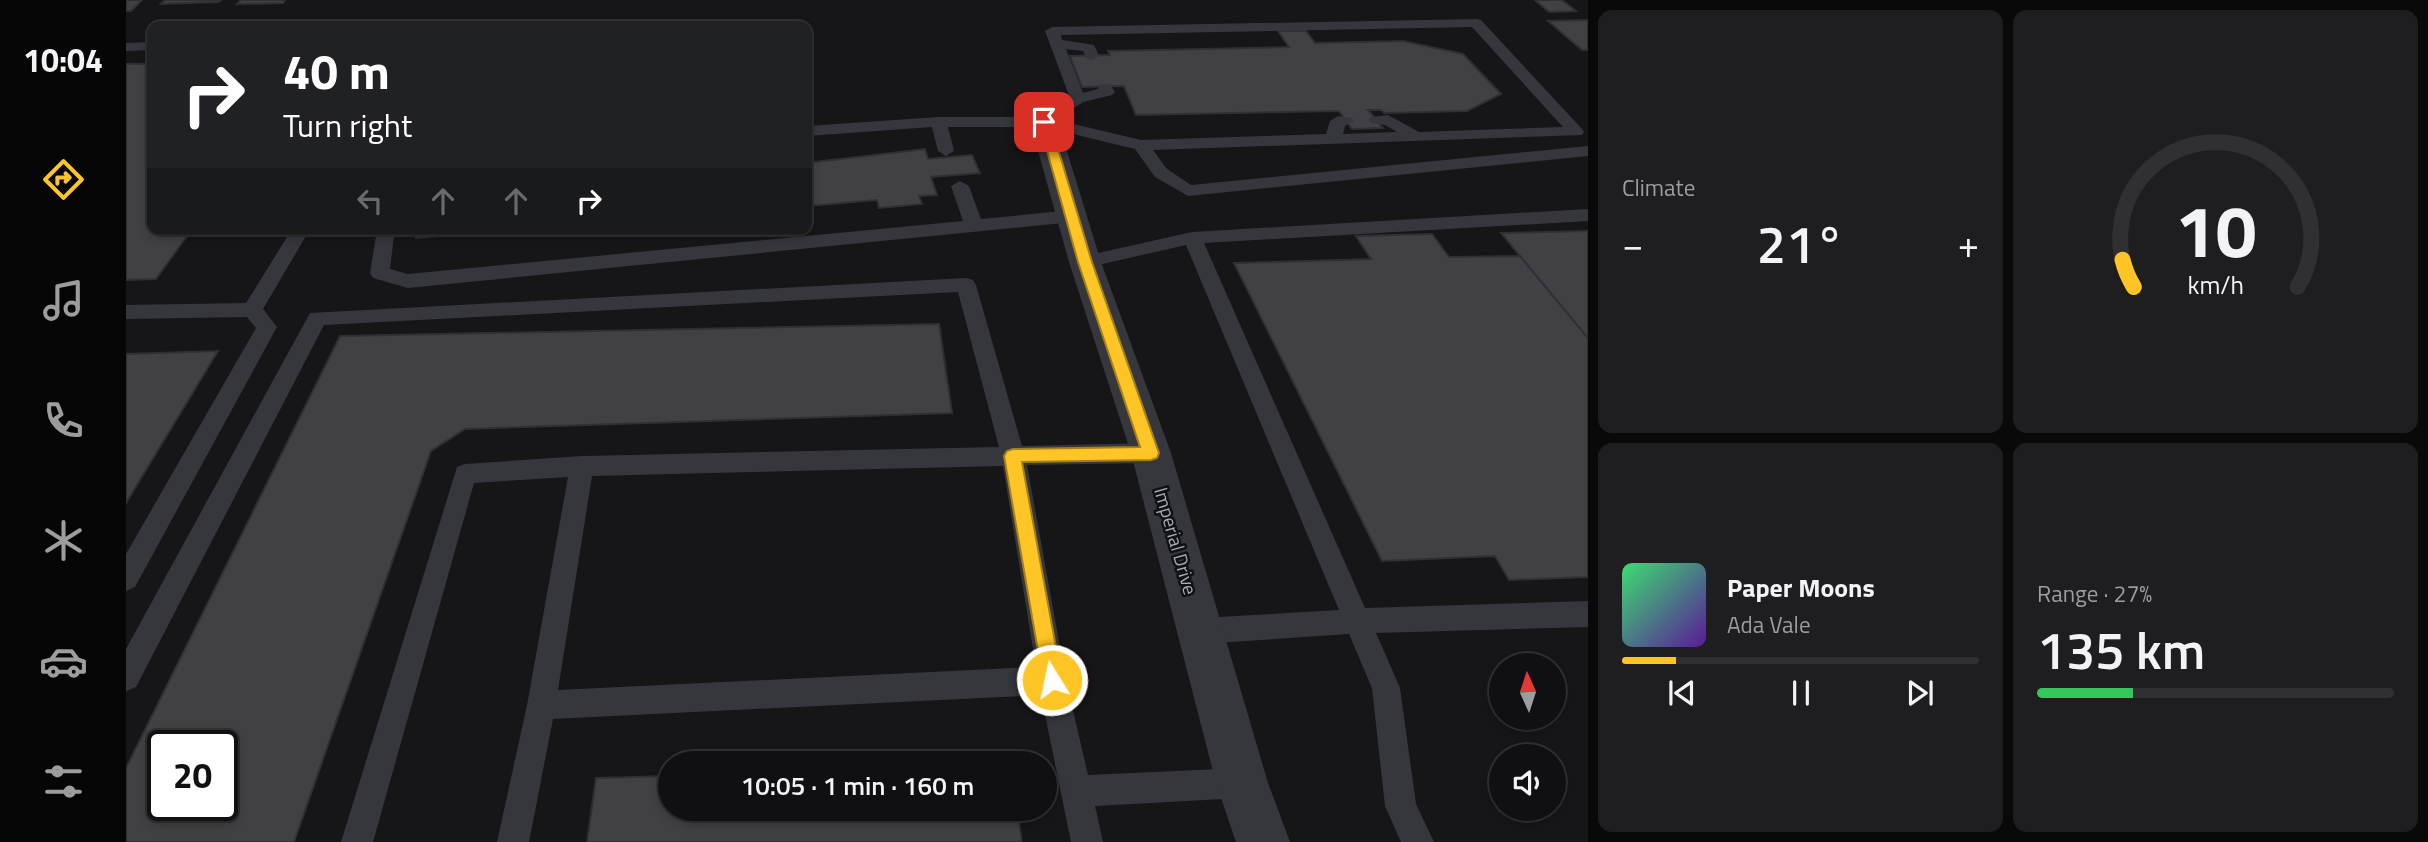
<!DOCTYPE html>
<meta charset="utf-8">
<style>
:root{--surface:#101012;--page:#1e1e20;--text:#f1f3f6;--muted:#9c9d9f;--line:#303032;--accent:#ffc526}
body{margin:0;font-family:"Titillium Web",sans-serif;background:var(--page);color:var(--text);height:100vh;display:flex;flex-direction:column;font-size:26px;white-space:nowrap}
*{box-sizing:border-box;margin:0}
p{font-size:23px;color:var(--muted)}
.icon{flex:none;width:38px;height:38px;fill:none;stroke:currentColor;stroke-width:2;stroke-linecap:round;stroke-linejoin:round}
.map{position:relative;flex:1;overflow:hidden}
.drawer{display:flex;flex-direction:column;gap:10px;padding:10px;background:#09090a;width:840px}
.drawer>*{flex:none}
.guide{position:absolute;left:21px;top:21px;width:665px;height:214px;border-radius:14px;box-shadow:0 4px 10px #0003,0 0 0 2px var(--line);background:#202124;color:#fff;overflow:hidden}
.needle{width:46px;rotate:357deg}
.tools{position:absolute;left:1363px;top:653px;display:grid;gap:14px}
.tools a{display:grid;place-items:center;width:77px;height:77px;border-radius:50%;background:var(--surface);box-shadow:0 4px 10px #0003,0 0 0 2px var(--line);font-size:35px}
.speed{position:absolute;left:21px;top:730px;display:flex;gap:14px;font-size:35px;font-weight:700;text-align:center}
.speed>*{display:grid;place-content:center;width:91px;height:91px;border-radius:50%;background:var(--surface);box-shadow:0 4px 10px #0003,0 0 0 2px var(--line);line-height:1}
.speed .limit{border:4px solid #111;border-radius:10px;background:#fff;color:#111}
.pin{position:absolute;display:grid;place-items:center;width:60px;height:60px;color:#fff;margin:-30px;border-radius:14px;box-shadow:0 4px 10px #0006}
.me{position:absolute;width:77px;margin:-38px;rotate:350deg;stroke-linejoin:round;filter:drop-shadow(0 0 5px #0008)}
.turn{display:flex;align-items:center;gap:24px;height:147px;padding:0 21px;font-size:32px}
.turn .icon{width:91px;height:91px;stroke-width:2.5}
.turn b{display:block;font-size:49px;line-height:60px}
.lanes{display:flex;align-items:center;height:66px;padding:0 21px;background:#0003;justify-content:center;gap:35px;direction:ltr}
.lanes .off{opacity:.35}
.big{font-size:52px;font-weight:600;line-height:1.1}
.drawer .card{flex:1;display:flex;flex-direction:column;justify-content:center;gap:10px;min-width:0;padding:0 24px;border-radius:14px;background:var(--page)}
.drawer .dial{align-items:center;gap:0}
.dial svg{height:182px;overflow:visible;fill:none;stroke:var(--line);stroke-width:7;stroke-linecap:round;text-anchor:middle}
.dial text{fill:var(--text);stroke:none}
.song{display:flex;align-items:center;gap:21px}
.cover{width:84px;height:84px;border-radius:10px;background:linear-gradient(135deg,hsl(140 70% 55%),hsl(270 70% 35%))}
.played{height:7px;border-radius:4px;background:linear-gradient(90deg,var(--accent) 15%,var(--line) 15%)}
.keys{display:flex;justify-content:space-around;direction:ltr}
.heat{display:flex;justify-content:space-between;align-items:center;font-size:38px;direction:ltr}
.charge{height:10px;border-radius:5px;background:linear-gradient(90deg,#34c759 27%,var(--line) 0)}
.drawer .tiles{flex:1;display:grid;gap:10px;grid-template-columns:repeat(2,1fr)}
.trip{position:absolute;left:532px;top:751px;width:399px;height:70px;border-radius:35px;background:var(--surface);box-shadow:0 4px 10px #0003,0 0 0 2px var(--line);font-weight:600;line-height:70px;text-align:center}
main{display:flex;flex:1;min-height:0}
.menu{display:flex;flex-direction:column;width:126px;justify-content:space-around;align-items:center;background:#060607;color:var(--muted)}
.menu .icon{width:49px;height:49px}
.menu .current{color:var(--accent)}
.menu b{font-size:32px;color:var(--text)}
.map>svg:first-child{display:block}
.building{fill:#404045;stroke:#302f34;stroke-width:2;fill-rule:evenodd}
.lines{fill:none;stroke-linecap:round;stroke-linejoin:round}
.service{fill:#36373d;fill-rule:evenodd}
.minor{fill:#36373d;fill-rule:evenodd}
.route{fill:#ffc526;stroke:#a68019;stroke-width:2}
.labels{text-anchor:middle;stroke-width:5;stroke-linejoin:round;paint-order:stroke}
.street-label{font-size:19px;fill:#a6abb9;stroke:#111013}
</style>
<main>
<nav class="menu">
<b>10:04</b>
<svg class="icon current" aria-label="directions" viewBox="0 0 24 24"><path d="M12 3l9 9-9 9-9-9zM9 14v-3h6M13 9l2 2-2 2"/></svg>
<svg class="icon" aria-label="music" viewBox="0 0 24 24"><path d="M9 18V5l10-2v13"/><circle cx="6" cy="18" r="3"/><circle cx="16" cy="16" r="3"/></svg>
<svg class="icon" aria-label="phone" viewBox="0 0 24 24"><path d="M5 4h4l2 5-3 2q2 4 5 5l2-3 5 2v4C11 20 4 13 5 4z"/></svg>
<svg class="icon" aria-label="climate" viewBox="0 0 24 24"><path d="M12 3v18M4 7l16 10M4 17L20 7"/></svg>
<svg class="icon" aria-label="car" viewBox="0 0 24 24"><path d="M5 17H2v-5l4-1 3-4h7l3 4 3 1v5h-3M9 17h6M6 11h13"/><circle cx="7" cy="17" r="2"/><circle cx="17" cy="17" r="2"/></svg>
<svg class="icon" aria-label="filters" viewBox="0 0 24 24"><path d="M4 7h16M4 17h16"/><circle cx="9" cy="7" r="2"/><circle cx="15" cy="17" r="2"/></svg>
</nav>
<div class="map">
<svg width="1462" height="842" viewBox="0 0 1462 842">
<rect width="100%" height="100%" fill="#161518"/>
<!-- building -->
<path class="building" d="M0,0H16L5,11H0Z
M39,0H95L92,2L35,4Z
M115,0H159L157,3L111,4Z
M1409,0H1436L1450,11L1423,12Z
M1462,20V50H1456L1422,21Z
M1152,31H1180L1189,43L1277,41L1337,54L1375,94L1341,111L1258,113L1255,110H1242L1257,128L1226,129L1213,111L1010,115L998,86L956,87L944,56L984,55L982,51L1163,47Z
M0,64H26V229H66L30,279L0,280Z
M799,149L802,159L846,155L854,173L805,177L811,195L793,196L796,204L753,208L751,200L682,206L681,163Z
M292,229H391L290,238Z
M1462,231V338L1375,233Z
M1306,234L1323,257L1394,256L1462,338V577L1383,580L1369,556L1256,561L1108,263L1245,259L1230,236Z
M813,324L826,413L339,429L305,451L168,842H0V768L214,336ZM37,746H96V805H37Z
M92,351L0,503V354Z
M544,776V808H891L896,842H461L470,778Z"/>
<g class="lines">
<!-- service -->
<path class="service" d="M1350,19L1355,20L1456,129L1458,132L1456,135L1027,150L1041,169L1065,185L1462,146V156L1062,196L1029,177L1009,149L918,127H822L828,151L820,156L812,151L806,127L681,136V126L813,117H914L944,98L919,31L926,27ZM1346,27L1437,127L1293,132L1262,115L1245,117L1243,120L1245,123L1259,125L1271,132L1217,134L1219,126L1228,121L1226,118L1212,116L1204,121L1200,134L1015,140L931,120L957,102L986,95L989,92L984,84H974L972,89L957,93L940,49L957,51L961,59L966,60L973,56L968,45L936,40L935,35Z
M26,42V50L0,51V43Z
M834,181L843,186L855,219L947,210L956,216L947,222L282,288L247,278L244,273L250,236L254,229H272L268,236L264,269L282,274L837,221L825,186Z
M1462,209V221L1078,243L1239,608L1462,601V627L1250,633L1274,688L1290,804L1308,842H1275L1259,806L1246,688L1223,634L1075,644L1065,640L1061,631L1065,622L1075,618L1213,610L1060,245L959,268L952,267L949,262L952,257L959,256L1066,232Z
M166,229H184L137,309L151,327L9,587L0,591V554L130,328L121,317L0,319V305L120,303Z
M840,278L847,280L850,285L896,446L1025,443L1033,446L1037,453L1033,460L1025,463L901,465L940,680L962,775L1116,768L1127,772L1131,783L1127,794L1116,798L969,806L977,842H945L915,695L427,719L403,842H371L401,705L442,477L348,483L247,842H215L331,467L339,464L456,456L873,447L832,292L198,325L10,687L0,691V649L184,313ZM877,466L910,667L432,690L466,476Z"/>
<!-- minor -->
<path class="minor" d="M918,114L928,116L932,122L975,262L1045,453L1142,783L1164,842H1110L1090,783L1005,453L943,262L904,122L908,116Z"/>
</g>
<!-- route -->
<path class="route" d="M918,118L924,122L966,262L1033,453L1031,458L1025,460L896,462L936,680L933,687L926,689L919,687L917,680L878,456L881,451L887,449L1014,447L952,262L913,122Z"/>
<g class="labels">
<!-- street labels -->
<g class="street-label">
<text transform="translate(1050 541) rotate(74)" y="7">Imperial Drive</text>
</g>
</g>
</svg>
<div class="tools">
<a><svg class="needle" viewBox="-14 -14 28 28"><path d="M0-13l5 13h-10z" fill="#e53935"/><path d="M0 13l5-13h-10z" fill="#9c9d9f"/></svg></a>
<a><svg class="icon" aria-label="sound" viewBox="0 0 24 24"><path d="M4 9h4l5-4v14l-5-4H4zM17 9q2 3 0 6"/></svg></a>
</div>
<div class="speed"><div class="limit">20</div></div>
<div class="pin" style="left:918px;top:122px;background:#d93025"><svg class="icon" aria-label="arrive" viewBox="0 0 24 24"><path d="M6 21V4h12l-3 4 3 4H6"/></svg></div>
<svg class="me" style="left:926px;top:680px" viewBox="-20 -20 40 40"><circle r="17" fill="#ffc526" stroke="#fff" stroke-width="3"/><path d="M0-11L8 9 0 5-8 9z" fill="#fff"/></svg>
<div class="trip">10:05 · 1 min · 160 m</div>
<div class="guide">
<div class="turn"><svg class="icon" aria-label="right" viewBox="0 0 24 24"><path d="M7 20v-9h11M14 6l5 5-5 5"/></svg><div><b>40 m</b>Turn right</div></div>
<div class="lanes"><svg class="icon off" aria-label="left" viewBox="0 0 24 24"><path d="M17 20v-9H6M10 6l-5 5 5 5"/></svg><svg class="icon off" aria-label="ahead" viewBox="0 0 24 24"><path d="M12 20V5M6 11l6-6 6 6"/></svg><svg class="icon off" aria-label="ahead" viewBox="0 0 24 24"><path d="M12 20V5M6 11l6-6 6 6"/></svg><svg class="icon" aria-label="right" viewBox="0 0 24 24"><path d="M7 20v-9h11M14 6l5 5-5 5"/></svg></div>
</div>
</div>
<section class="drawer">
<div class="tiles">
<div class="card"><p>Climate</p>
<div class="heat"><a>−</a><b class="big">21°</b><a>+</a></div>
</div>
<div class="card dial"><svg viewBox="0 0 100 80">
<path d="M14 69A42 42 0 1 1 86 69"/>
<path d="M14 69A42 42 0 0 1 9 57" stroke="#ffc526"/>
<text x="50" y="56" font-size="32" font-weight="700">10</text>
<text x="50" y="72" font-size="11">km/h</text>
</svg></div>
<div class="card">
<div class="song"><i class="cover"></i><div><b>Paper Moons</b><p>Ada Vale</p></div></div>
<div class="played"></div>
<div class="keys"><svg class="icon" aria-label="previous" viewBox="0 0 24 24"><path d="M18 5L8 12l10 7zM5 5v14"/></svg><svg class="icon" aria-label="pause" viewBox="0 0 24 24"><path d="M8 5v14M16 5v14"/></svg><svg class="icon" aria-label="next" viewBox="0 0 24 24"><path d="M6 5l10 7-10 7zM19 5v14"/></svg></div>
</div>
<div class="card"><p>Range · 27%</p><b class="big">135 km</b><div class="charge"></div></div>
</div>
</section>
</main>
